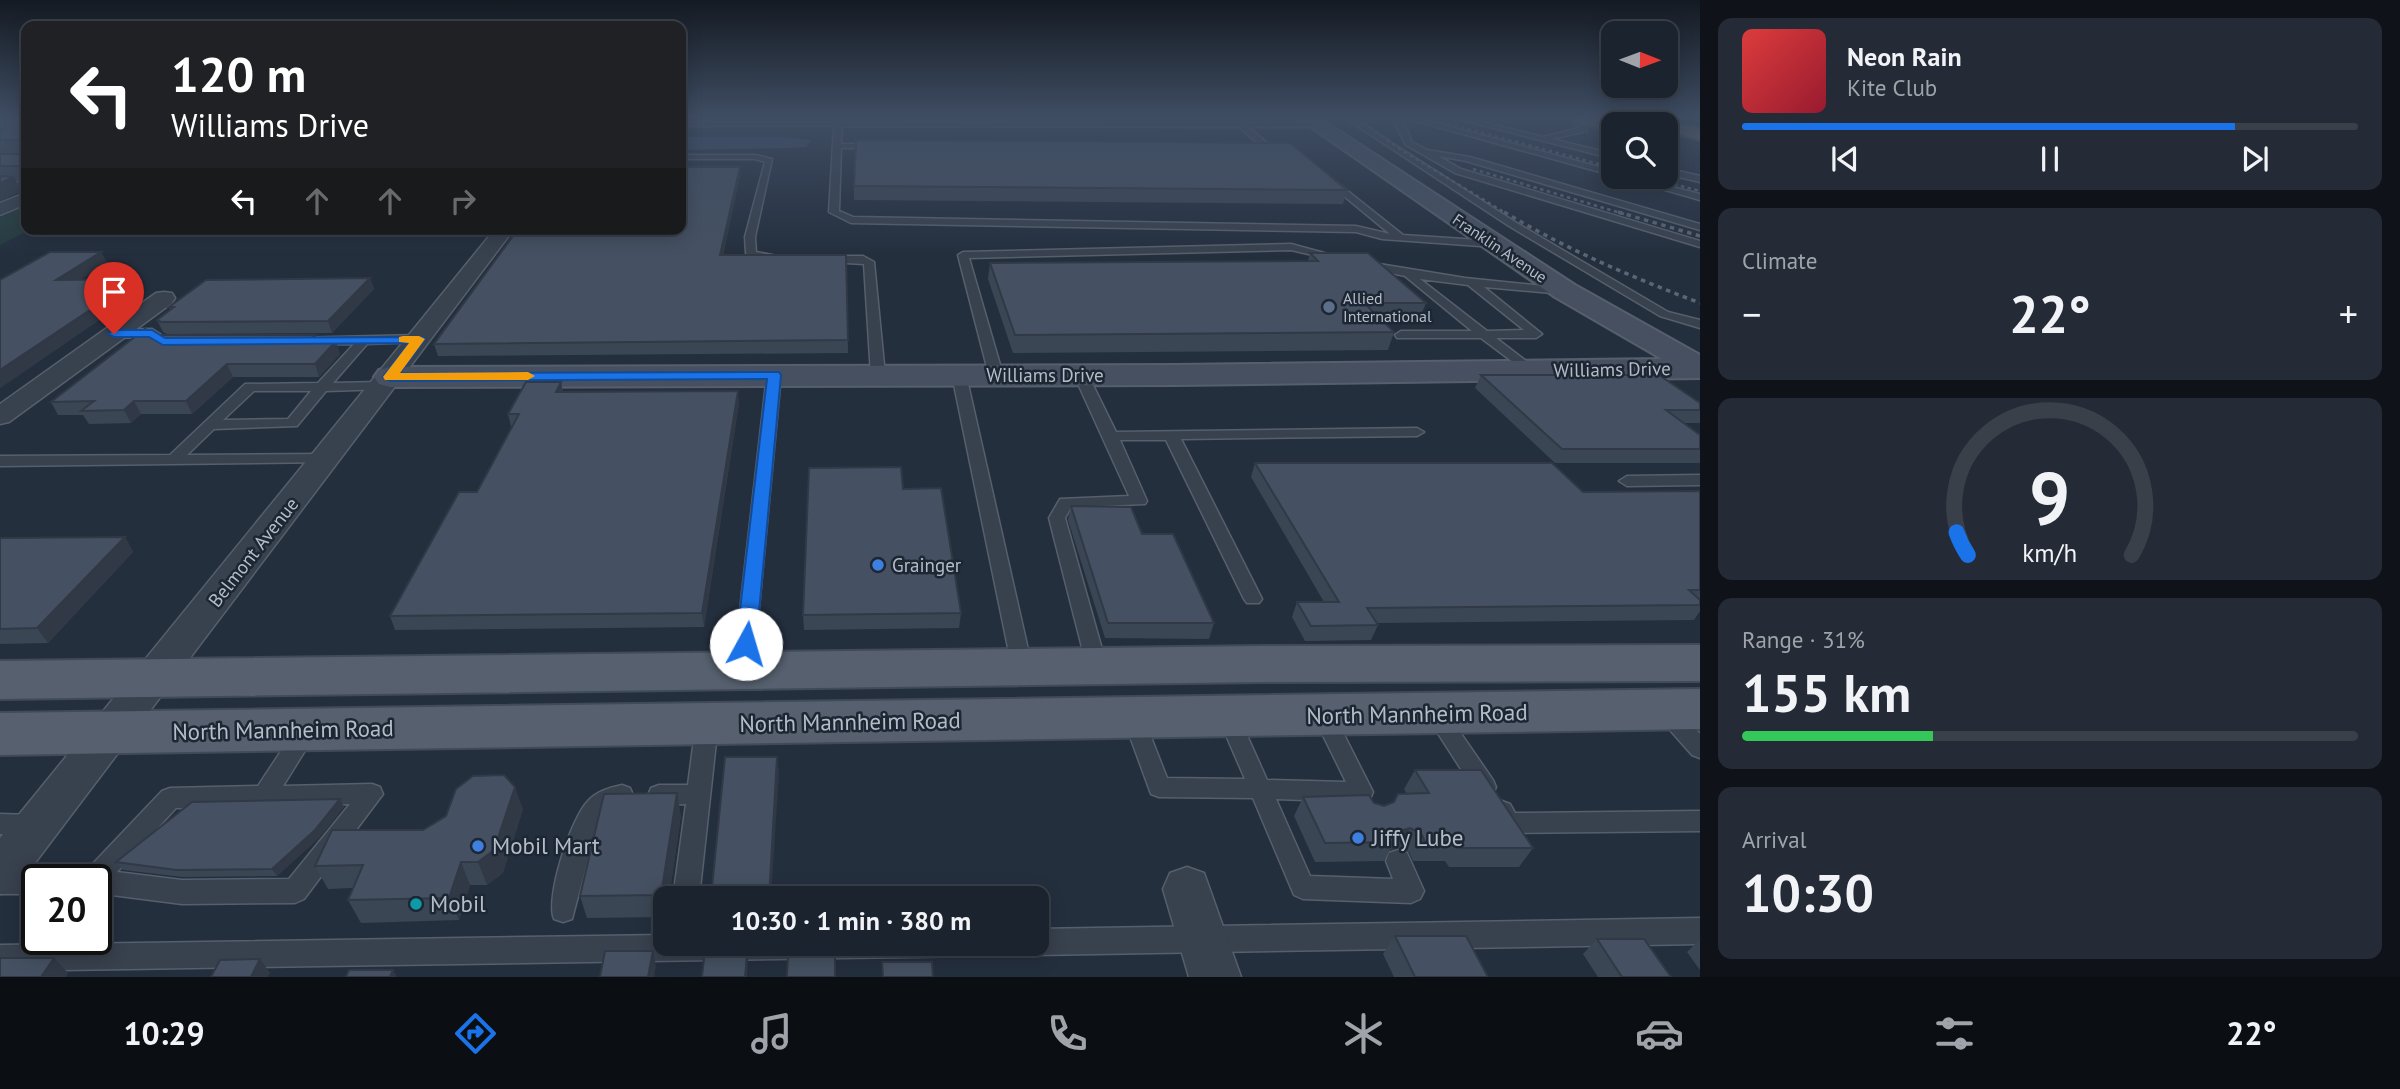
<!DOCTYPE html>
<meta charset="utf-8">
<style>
:root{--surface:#1b232e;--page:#242b36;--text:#f1f3f6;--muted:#a0a4aa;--line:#39404a;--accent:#1a73e8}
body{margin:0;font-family:"PT Sans",sans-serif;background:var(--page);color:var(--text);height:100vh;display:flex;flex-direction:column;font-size:26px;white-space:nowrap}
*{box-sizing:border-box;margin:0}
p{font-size:23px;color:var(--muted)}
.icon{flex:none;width:38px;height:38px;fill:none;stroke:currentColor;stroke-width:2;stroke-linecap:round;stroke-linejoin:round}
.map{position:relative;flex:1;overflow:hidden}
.sheet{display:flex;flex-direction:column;gap:18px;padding:18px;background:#0f1319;width:700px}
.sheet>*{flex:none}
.top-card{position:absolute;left:21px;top:21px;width:665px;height:214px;border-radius:14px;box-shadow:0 4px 18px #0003,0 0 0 2px var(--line);background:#202124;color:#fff;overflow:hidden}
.needle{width:46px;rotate:91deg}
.buttons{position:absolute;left:1601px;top:21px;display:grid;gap:14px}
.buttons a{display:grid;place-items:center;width:77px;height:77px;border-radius:14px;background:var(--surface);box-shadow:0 4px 18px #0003,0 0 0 2px var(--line);font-size:35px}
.speed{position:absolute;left:21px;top:864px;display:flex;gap:14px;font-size:35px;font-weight:700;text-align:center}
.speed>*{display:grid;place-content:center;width:91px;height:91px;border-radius:50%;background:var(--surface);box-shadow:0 4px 18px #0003,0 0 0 2px var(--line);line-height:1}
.speed .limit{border:4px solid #111;border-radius:10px;background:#fff;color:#111}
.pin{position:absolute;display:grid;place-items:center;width:60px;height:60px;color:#fff;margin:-72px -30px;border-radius:50% 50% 50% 0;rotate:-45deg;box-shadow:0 0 7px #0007}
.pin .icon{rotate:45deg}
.me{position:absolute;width:77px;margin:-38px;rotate:6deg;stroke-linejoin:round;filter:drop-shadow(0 0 5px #0008)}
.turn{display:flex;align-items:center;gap:24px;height:147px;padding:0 35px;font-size:32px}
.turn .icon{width:91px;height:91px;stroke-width:2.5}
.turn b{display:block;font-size:49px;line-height:60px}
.lanes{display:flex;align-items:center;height:66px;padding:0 35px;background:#0003;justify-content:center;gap:35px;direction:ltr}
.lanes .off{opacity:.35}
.big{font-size:52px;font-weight:700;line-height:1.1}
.sheet .tile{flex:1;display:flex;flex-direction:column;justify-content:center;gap:10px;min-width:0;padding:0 24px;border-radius:14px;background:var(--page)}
.sheet .dial{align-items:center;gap:0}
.dial svg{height:182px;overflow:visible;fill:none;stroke:var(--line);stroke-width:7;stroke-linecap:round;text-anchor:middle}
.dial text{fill:var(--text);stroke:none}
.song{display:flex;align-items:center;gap:21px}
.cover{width:84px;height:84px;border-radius:10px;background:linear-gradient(135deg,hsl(0 70% 55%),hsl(350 70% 35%))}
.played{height:7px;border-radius:4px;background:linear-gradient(90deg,var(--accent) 80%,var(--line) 80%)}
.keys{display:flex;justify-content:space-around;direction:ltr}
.heat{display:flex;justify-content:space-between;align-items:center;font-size:38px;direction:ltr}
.charge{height:10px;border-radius:5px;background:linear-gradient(90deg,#34c759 31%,var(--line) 0)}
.trip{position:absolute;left:653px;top:886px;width:396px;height:70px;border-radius:14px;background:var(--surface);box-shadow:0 4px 18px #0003,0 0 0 2px var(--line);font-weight:700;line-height:70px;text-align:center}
.tabs{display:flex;height:112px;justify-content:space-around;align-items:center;background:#0b0e12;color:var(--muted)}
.tabs .icon{width:49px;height:49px}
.tabs .on{color:var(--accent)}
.tabs b{font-size:32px;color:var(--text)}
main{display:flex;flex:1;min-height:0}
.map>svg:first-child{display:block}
.green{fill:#263c3f}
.water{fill:#394c67}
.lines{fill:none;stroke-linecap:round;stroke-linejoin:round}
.service-casing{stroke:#565f6c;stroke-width:3}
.minor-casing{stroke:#565f6c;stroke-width:3}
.secondary-casing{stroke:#565f6c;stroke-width:4}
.primary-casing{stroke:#414a57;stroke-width:4}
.motorway-casing{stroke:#434c59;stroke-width:4}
.service{fill:#38414e;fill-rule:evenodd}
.minor{fill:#38414e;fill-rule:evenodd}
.secondary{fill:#465061;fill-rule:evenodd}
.primary{fill:#56606e;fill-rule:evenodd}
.motorway{fill:#746855;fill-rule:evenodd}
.rail-far1{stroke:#5a6575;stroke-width:2.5;stroke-dasharray:3.5 3.5;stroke-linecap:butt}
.rail{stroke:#5a6575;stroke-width:3.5;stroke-dasharray:4.5 4.5;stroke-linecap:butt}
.wall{fill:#3b4654}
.shaded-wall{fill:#303945}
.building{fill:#455162;stroke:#303945;stroke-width:2}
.route{fill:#1a73e8;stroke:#114b97;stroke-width:2}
.slow{fill:#f59e0b}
.service-dot{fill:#5c6f8a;stroke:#1d2633;stroke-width:2.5}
.shop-dot{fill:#3f7fe0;stroke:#1d2633;stroke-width:2.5}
.culture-dot{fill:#0f9aa8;stroke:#1d2633;stroke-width:2.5}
.labels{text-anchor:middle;stroke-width:5;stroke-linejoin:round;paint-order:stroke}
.far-street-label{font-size:16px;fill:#b4bcc9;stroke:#1d2633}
.far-poi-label{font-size:16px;fill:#b4bcc9;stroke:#1d2633;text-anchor:start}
.street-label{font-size:19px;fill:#b4bcc9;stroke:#1d2633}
.poi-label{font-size:19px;fill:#b4bcc9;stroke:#1d2633;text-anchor:start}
.near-street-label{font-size:23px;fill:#b4bcc9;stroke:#1d2633}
.near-poi-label{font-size:23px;fill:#b4bcc9;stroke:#1d2633;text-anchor:start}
</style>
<main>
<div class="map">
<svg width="1700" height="977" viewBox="0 0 1700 977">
<rect width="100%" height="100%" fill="#242f3e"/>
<!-- green -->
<path class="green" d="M26,205V229H31L0,245V218Z"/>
<!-- water -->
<path class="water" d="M681,137H787L811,140L806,147L790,148L681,150Z"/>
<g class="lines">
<!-- service casing -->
<g class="service-casing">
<path id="service" d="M1345,118H1353L1515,222L1668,312L1700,320V328L1660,316L1509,226Z
M1394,118H1402L1412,142L1427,150L1470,157L1700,224V230L1466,161L1438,156L1461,169L1700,241V247L1455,173L1406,145L1394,123Z
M1405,118H1417L1614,171V176Z
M1454,118H1467L1543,137L1579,128L1573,118H1580L1587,131L1552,139L1614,154V159Z
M681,122L1315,123L1318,127H1248L1271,146L1268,150H1250V146H1261L1239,127L842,126L841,144H878L882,146L878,148H841L839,211L853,217L1356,226L1390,234L1327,182V178L1330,177L1403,235L1494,241L1499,244L1494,247L1382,239L1356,232L851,223L829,212L834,126H681Z
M681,155H756L772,159L755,237L756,252L777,256V260H756L746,253L745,237L765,162L755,159H681Z
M1666,168L1700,176V182L1666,174Z
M1620,177H1633L1700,194V200Z
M0,182H26V188H0Z
M1291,244L1343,258L1338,261L1291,250L969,258L1003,375L996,379L989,375L958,255L963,252Z
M863,256L874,262L885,375L878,379L871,375L864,264L827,262L822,259L827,256Z
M1367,262L1465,278L1563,288L1569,291L1563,294L1484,287L1542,334L1536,338H1496L1534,367L1536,370L1529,374L1481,338H1397L1395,335L1401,331H1472L1405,276L1363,267V263ZM1420,279L1468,285L1524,330L1487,331Z
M152,329L163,336V342H155L149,337L114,338L108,334L114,330Z
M419,335L425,339L423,342L367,344L333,383L382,382L389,386L387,389L326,391L297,426L214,429L187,455L325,454L330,456L333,459L330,462L0,466V456L170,455L245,384L318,383L354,344L296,345L290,341L292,338ZM254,391H311L288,419L223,420Z
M774,371L781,375L753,671L750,676L743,678L736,676L733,671L767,375Z
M959,371L966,375L1032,667L1029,672L1022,674L1015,672L1012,667L952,375Z
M1081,371L1088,375L1116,432L1417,428L1424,432L1417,436L1181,439L1262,599L1259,603H1247L1244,599L1166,440H1120L1147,501L1145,504L1071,507L1065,518L1107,667L1104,672L1097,674L1090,672L1087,667L1049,518L1060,499L1129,496L1074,375Z
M1700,475V485L1627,486L1619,481L1627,476Z
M1437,707L1444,709L1493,780L1496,787L1493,794L1485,797L1477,794L1430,721L1427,715L1430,709Z
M1669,707L1676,709L1700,734V758L1692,755L1662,721L1659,715L1662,709Z
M1325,709L1332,711L1373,792L1370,799L1362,802L1276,799L1310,876L1393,879L1386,861L1389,853L1398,850L1407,853L1424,891L1420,899L1411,903L1303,899L1294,895L1253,798L1159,797L1151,794L1124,720L1128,714L1135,712L1142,714L1167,778L1245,779L1219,719L1223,713L1230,711L1237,713L1267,780L1346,782L1314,717L1318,711Z
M707,716L714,718L718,724L699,898H673L686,804L659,805L651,802L648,795L651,788L659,785H688L696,724L700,718Z
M305,724L313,727L316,733L283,786L372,784L380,787L383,794L304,899L295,903L182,904L96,893V880H82L85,872L162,791L170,788L258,786L297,727ZM350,804L289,879L182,880L117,872L176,808Z
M622,785L630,788L633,795L630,802C613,808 606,812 596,828L572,919L563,922L554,919C545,898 571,818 588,801C597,791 609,788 622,785Z
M1502,801L1510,804L1515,813L1700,811V831L1509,833L1501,830L1490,811L1494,804Z
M0,814L32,815L40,818L44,825L40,832L32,835L0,834Z
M0,870H37L46,874L49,880H37V894H0Z
M1700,918V944L1036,955L1027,951L1023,943H1036V929Z
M665,935V943H988L984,952L975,956L0,971V945Z"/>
</g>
<!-- minor casing -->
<g class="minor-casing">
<path id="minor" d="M26,193V204L0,215V203Z
M495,229H514L16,888L0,894V838Z
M164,292L172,293L175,298L172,303L9,422L0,424V404L156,293Z
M1187,867L1204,873L1241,977H1189L1163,889L1170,873Z"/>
</g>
<!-- secondary casing -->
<g class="secondary-casing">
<path id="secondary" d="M1298,118H1319L1575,285L1700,355V378L1177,385L390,387L379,384L374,377L379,370L390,367L1177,365L1662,359L1555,297Z"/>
</g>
<!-- primary casing -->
<g class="primary-casing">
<path id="primary" d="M1700,645V681L1263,682L0,699V661L1263,646Z
M1700,689V729L0,755V713Z"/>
</g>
<!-- motorway casing -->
<g class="motorway-casing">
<path id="motorway" d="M1571,118H1604L1622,124H1614V131L1574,122Z
M1666,121L1700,128V140L1666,131V124H1658Z"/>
</g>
<!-- service -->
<use href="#service" class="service"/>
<!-- minor -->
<use href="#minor" class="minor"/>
<!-- secondary -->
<use href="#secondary" class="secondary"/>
<!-- primary -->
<use href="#primary" class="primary"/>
<!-- motorway -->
<use href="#motorway" class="motorway"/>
<!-- rail-far1 -->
<path class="rail-far1" d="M1359,118L1395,146L1507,214
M1427,118L1614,168
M1473,169L1624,214
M1647,177L1700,191"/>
<!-- rail -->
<path class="rail" d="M1504,212C1570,251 1629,276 1700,303
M1618,212L1700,236"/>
</g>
<!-- wall -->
<path class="wall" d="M0,118H26V183L25,179L16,180L21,191L0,201Z
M740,176L723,255H846L848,353L438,356L434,344Z
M854,186L1347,190L1343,204L854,200Z
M101,252L107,263L81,279L144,291L103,320H99L0,388V280Z
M1310,253L1426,303L1419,320L1382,321L1394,332L1388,350L1013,353L988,279L990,263L1308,261Z
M370,278L374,289L332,333L167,334L163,332L157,320L170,310L169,307Z
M157,335H315L317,341L340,354L319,377H233L192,414H141L131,423L89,424L83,415H58L51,402Z
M1481,375L1700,403V423H1684L1700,435V463H1555L1475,388Z
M561,382L563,392L739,403L704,627L395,630L390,616L477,492L513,426H511L508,414Z
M1255,463L1583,492L1700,491V611L1694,620L1377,623L1378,625L1371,640L1305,641L1292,617L1297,602H1324L1251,477Z
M1071,506L1142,534L1214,623L1209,639L1105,638L1068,520Z
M125,537L133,552L48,643L0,644V538Z
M961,613L959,628L804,630L803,615Z
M1415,770L1533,848L1519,867H1449L1445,861H1413L1409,852L1399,848L1390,850L1384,861L1315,862L1294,816L1303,797L1374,803L1384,806L1393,803L1398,794H1407L1404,789Z
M340,799L344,807L319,838L277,876L182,877L123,870L116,862Z
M523,809L503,873L487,885H470L459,920L361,923L348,900L353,888L328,889L315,866L423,830Z
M681,815L669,898H665V917L587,918L580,896Z
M1395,936L1488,977H1394L1383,954Z
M1597,939L1671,977H1598L1583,954Z
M1700,939V970L1687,952Z"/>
<!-- shaded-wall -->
<path class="shaded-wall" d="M26,118V143L21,133L20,119Z
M740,167V176L721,266L720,255Z
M26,171V183L22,173Z
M14,177L21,191L0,201V183Z
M101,252L107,263L62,291L56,280Z
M370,278L374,289L332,333L328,321Z
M139,279L144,291L103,320L97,308Z
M93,308L99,320L0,388V370Z
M315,335L319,347L308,341Z
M336,341L340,354L319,377L315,364Z
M227,364L233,377L192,414L186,401Z
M561,382L563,394L556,392Z
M738,391L739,403L704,627L702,613Z
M134,401L141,414L131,423L124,410Z
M125,537L133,552L48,643L37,628Z
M777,757L779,773L771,898H769Z
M515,787L523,809L503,873L487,885L478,862Z
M677,793L681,815L669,898H665V913L661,895Z
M340,799L344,807L319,838L277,876L272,869Z
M1410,828L1399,848L1390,850L1399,831Z
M461,862L470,885L459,920L449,898Z
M653,951L656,966L654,977H648Z
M747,955L748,962L747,977H745Z
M54,958L68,973L66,977H41Z
M260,959L270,973L268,977H251Z
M393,970L397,977H390Z"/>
<!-- building -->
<path class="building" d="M0,118H24L20,119L21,133H26V171L22,173L19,166H0V154H21V140H0V131H3L0,126Z
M856,140L1290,143L1347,190L854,186Z
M681,167H740L720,255H846L848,340L434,344L518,229H681Z
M0,176L14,177L0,183Z
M50,252H101L56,280L139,279L97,308H93L0,370V280Z
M1310,253H1368L1426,303H1364L1394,332L1015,335L990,263L1318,261Z
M370,278L328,321L161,322L157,320L174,307H169L206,280Z
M145,329L157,335H315L308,341H336L315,364H227L186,401H134L124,410L81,411L94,401L51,402Z
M1481,375H1659L1700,403V410H1666L1700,435V449H1562Z
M526,382H561L556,392L738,391L702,613L390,616L459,492H477L519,414H508Z
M1255,463H1552L1583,492L1700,491V590H1689L1700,600V605L1367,608L1378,625L1311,626L1297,602H1339Z
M901,467L903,489L941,488L961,613L803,615L809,468Z
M1071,506L1131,507L1142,534H1173L1214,623H1108Z
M125,537L37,628L0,629V538Z
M725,757H777L769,898H711Z
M1415,770H1481L1533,848H1461L1457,842H1425L1421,833L1410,828L1399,831L1395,842L1325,843L1303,797L1369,795L1374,803L1384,806L1394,802L1398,794L1429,793Z
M504,775L515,787L494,850L478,862H461L449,898L348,900L363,865L315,866L332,830H423L446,816L456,789L473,776Z
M677,793L661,895L580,896L604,794Z
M340,799L315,830L272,869L176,870L116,862L192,802Z
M1395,936H1466L1488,977H1415Z
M1597,939H1644L1671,977H1622Z
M605,951H653L648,977H600Z
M707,955H747L745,977H702L704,958Z
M788,955H835V977H787Z
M0,958H54L41,977H0Z
M260,959L251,977H211L220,960Z
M882,962H932L933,977H883Z
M349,970H393L390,977H346Z"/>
<!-- sky -->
<linearGradient id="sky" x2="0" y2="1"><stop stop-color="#141a22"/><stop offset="0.46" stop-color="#3f4d63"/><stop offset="1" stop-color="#3f4d63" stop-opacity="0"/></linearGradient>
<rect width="1700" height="255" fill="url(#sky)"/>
<!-- route -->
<path class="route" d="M152,330L165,338L423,337L425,339L400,373L779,372L781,375L756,644L753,649H739L736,644L767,379L390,381L383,377L409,343L163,345L149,337H114L108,334L114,330Z"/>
<!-- slow -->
<path class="slow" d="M403,336H419L425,339L400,373L528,372L535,376L528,380H385L383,377L409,343L399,342V337Z"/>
<!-- markers -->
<circle class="service-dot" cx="1329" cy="307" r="7"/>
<g class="shop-dot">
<circle cx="878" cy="565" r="7"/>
<circle cx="1358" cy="838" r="7"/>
<circle cx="478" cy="846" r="7"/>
</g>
<circle class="culture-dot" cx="416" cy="904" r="7"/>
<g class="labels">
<!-- far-street labels -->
<g class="far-street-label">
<text transform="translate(1500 248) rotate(34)" y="6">Franklin Avenue</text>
</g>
<!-- far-poi labels -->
<g class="far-poi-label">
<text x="1343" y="304">Allied<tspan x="1343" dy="18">International</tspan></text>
</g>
<!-- street labels -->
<g class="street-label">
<text transform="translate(1612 369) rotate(-1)" y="7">Williams Drive</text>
<text x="1045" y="382">Williams Drive</text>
<text transform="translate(253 552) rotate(-52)" y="7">Belmont Avenue</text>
</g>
<!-- poi labels -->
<g class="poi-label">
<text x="892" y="572">Grainger</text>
</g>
<!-- near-street labels -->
<g class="near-street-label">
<text transform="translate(1417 714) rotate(-1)" y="8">North Mannheim Road</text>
<text transform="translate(850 722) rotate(-1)" y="8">North Mannheim Road</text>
<text transform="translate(283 730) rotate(-1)" y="8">North Mannheim Road</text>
</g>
<!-- near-poi labels -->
<g class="near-poi-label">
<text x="1372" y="846">Jiffy Lube</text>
<text x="492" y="854">Mobil Mart</text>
<text x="430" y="912">Mobil</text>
</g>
</g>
</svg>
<div class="buttons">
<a><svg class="needle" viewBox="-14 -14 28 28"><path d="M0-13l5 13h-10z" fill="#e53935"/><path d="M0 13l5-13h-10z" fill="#a0a4aa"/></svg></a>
<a><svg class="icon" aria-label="search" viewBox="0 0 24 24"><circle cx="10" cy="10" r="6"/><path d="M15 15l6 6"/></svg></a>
</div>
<div class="speed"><div class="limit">20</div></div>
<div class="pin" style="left:114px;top:334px;background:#d93025"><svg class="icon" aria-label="arrive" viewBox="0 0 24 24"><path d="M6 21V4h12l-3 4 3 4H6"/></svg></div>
<svg class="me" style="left:746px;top:644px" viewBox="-20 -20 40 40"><circle r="19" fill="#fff"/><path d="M0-13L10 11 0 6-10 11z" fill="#1a73e8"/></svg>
<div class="trip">10:30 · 1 min · 380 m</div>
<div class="top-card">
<div class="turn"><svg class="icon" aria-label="left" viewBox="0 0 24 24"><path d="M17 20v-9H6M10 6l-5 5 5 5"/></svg><div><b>120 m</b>Williams Drive</div></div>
<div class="lanes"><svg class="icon" aria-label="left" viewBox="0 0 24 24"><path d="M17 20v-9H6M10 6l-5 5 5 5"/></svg><svg class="icon off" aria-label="ahead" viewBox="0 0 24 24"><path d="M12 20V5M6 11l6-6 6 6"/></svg><svg class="icon off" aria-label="ahead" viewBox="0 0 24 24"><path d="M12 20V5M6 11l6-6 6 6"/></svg><svg class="icon off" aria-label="right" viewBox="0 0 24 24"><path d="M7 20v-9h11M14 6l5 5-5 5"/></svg></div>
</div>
</div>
<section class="sheet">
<div class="tile">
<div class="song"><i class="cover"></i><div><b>Neon Rain</b><p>Kite Club</p></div></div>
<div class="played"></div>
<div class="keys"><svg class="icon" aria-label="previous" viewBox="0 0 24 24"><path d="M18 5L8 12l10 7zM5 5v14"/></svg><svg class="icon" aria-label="pause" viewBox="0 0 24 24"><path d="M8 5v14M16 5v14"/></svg><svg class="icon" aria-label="next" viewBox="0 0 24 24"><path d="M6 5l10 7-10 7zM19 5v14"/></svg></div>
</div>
<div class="tile"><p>Climate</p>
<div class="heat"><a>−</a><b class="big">22°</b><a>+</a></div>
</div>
<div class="tile dial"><svg viewBox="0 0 100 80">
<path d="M14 69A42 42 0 1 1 86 69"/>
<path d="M14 69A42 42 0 0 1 9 59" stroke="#1a73e8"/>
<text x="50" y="56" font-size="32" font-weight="700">9</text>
<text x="50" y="72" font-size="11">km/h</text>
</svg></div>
<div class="tile"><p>Range · 31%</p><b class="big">155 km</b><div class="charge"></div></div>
<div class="tile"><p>Arrival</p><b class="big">10:30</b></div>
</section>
</main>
<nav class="tabs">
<b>10:29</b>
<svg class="icon on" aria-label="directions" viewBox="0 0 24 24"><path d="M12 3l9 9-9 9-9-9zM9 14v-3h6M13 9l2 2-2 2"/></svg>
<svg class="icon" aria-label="music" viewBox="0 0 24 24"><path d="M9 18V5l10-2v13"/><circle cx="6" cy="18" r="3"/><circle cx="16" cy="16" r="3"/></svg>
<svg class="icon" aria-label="phone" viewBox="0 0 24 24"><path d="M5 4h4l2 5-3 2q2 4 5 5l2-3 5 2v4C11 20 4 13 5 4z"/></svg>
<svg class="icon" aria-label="climate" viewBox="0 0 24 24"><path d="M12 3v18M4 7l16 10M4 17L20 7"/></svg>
<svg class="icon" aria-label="car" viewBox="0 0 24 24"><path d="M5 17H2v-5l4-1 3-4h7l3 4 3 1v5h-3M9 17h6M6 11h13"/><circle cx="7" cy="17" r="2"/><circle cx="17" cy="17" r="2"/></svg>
<svg class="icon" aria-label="filters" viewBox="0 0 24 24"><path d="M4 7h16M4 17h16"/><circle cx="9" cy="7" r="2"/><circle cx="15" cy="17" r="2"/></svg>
<b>22°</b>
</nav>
